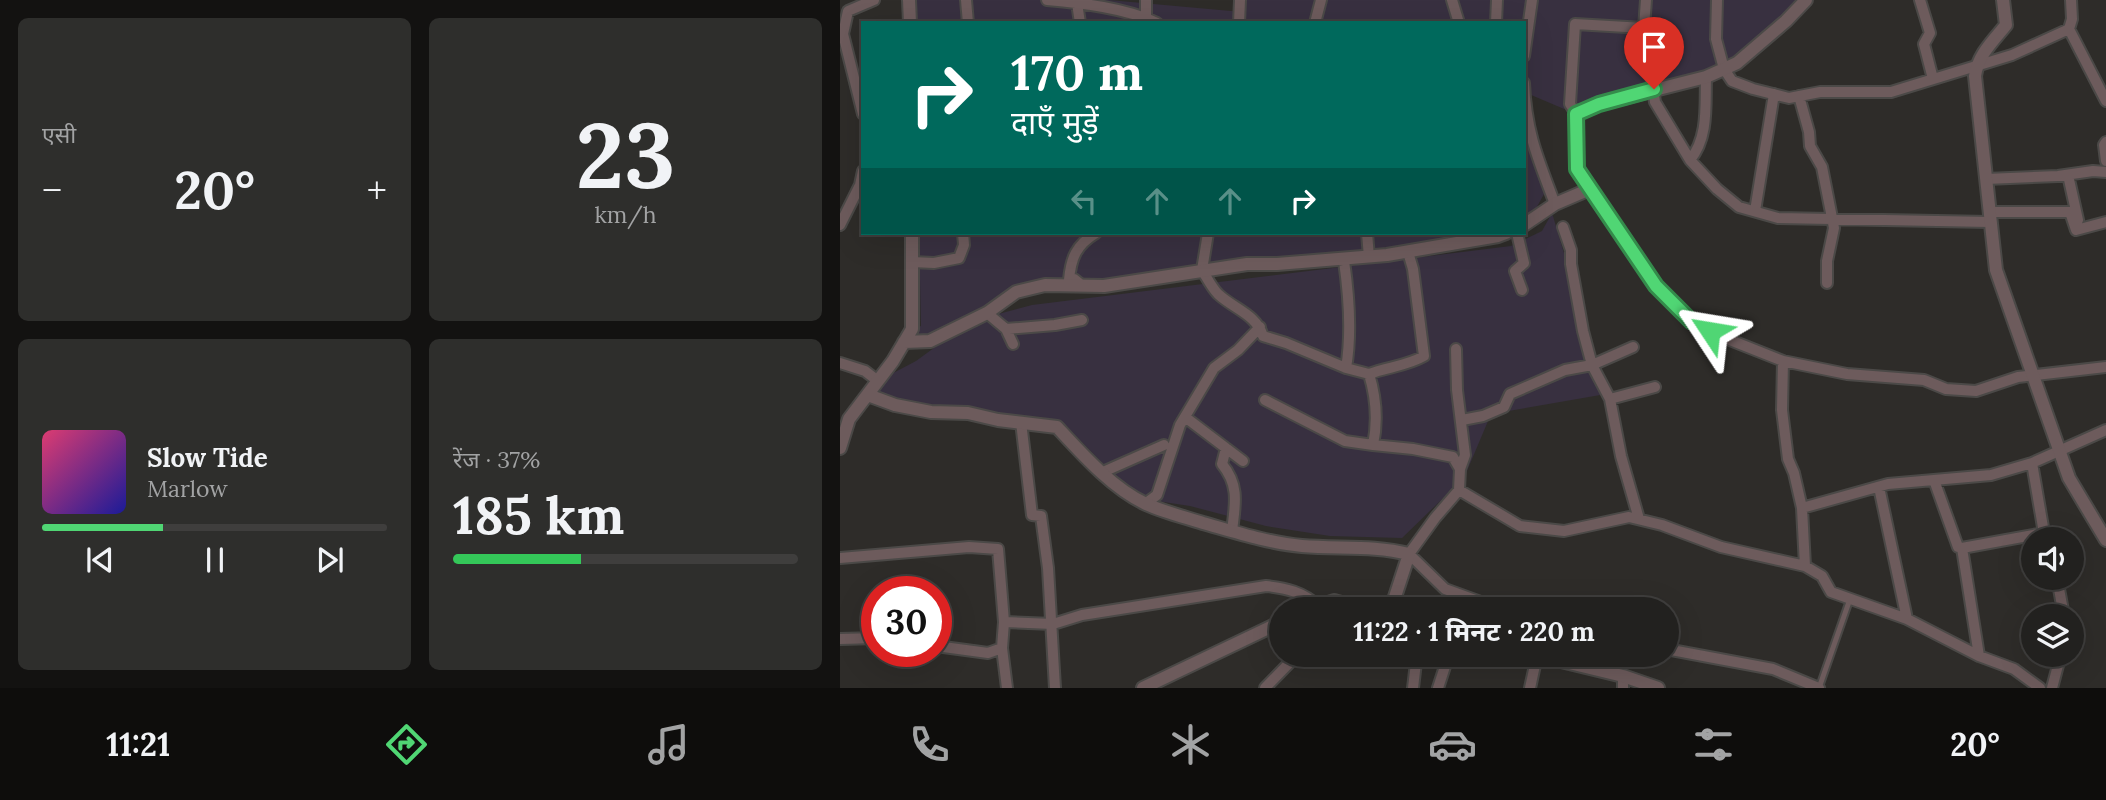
<!DOCTYPE html>
<html lang="hi">
<meta charset="utf-8">
<style>
:root{--surface:#22211f;--page:#2e2e2c;--text:#f1f3f6;--muted:#a2a3a4;--line:#3f3e3d;--accent:#50d674}
body{margin:0;font-family:Lora,"Noto Sans Devanagari",serif;background:var(--page);color:var(--text);height:100vh;display:flex;flex-direction:column;font-size:26px;white-space:nowrap}
*{box-sizing:border-box;margin:0}
p{font-size:23px;color:var(--muted)}
.icon{flex:none;width:38px;height:38px;fill:none;stroke:currentColor;stroke-width:2;stroke-linecap:round;stroke-linejoin:round}
.map{position:relative;flex:1;overflow:hidden}
.drawer{display:flex;flex-direction:column;gap:18px;padding:18px;background:#131211;width:840px}
.drawer>*{flex:none}
.banner{position:absolute;left:21px;top:21px;width:665px;height:214px;border-radius:0px;box-shadow:0 7px 28px #0002,0 0 0 2px var(--line);background:#00695c;color:#fff;overflow:hidden}
.tools{position:absolute;left:1181px;top:527px;display:grid;gap:14px}
.tools a{display:grid;place-items:center;width:63px;height:63px;border-radius:50%;background:var(--surface);box-shadow:0 7px 28px #0002,0 0 0 2px var(--line);font-size:35px}
.speed{position:absolute;left:21px;top:576px;display:flex;gap:14px;font-size:35px;font-weight:700;text-align:center}
.speed>*{display:grid;place-content:center;width:91px;height:91px;border-radius:50%;background:var(--surface);box-shadow:0 7px 28px #0002,0 0 0 2px var(--line);line-height:1}
.speed .limit{border:10px solid #d22;background:#fff;color:#111}
.pin{position:absolute;display:grid;place-items:center;width:60px;height:60px;color:#fff;margin:-72px -30px;border-radius:50% 50% 50% 0;rotate:-45deg;box-shadow:0 0 7px #0007}
.pin .icon{rotate:45deg}
.me{position:absolute;width:77px;margin:-38px;rotate:303deg;stroke-linejoin:round;filter:drop-shadow(0 0 5px #0008)}
.turn{display:flex;align-items:center;gap:24px;height:147px;padding:0 35px;font-size:32px}
.turn .icon{width:91px;height:91px;stroke-width:2.5}
.turn b{display:block;font-size:49px;line-height:60px}
.lanes{display:flex;align-items:center;height:66px;padding:0 35px;background:#0003;justify-content:center;gap:35px;direction:ltr}
.lanes .off{opacity:.35}
.big{font-size:52px;font-weight:700;line-height:1.1}
.drawer .card{flex:1;display:flex;flex-direction:column;justify-content:center;gap:10px;min-width:0;padding:0 24px;border-radius:10px;background:var(--page)}
.drawer .dial{align-items:center;gap:0}
.dial b{font-size:91px;line-height:1}
.song{display:flex;align-items:center;gap:21px}
.cover{width:84px;height:84px;border-radius:10px;background:linear-gradient(135deg,hsl(340 70% 55%),hsl(240 70% 35%))}
.played{height:7px;border-radius:4px;background:linear-gradient(90deg,var(--accent) 35%,var(--line) 35%)}
.keys{display:flex;justify-content:space-around;direction:ltr}
.heat{display:flex;justify-content:space-between;align-items:center;font-size:38px;direction:ltr}
.charge{height:10px;border-radius:5px;background:linear-gradient(90deg,#34c759 37%,var(--line) 0)}
.drawer .tiles{flex:1;display:grid;gap:18px;grid-template-columns:repeat(2,1fr)}
.trip{position:absolute;left:429px;top:597px;width:410px;height:70px;border-radius:35px;background:var(--surface);box-shadow:0 7px 28px #0002,0 0 0 2px var(--line);font-weight:700;line-height:70px;text-align:center}
.menu{display:flex;height:112px;justify-content:space-around;align-items:center;background:#0e0d0c;color:var(--muted)}
.menu .icon{width:49px;height:49px}
.menu .selected{color:var(--accent)}
.menu b{font-size:32px;color:var(--text)}
main{display:flex;flex:1;min-height:0}
.map>svg:first-child{display:block}
.commercial{fill:#383040}
.lines{fill:none;stroke-linecap:round;stroke-linejoin:round}
.service-casing{stroke:#4b4947;stroke-width:9}
.minor-casing{stroke:#4b4947;stroke-width:14}
.tertiary-casing{stroke:#4b4947;stroke-width:16}
.service{stroke:#6d5b5c;stroke-width:5}
.minor{stroke:#6d5b5c;stroke-width:10}
.tertiary{stroke:#6d5b5c;stroke-width:12}
.route-casing{stroke:#348b4b;stroke-width:18}
.route{stroke:#50d674;stroke-width:12}
</style>
<main>
<section class="drawer">
<div class="tiles">
<div class="card"><p>एसी</p>
<div class="heat"><a>−</a><b class="big">20°</b><a>+</a></div>
</div>
<div class="card dial"><b>23</b><p>km/h</p></div>
<div class="card">
<div class="song"><i class="cover"></i><div><b>Slow Tide</b><p>Marlow</p></div></div>
<div class="played"></div>
<div class="keys"><svg class="icon" aria-label="previous" viewBox="0 0 24 24"><path d="M18 5L8 12l10 7zM5 5v14"/></svg><svg class="icon" aria-label="pause" viewBox="0 0 24 24"><path d="M8 5v14M16 5v14"/></svg><svg class="icon" aria-label="next" viewBox="0 0 24 24"><path d="M6 5l10 7-10 7zM19 5v14"/></svg></div>
</div>
<div class="card"><p>रेंज · 37%</p><b class="big">185 km</b><div class="charge"></div></div>
</div>
</section>
<div class="map">
<svg width="1266" height="688" viewBox="0 0 1266 688">
<rect width="100%" height="100%" fill="#2e2c29"/>
<!-- commercial -->
<path class="commercial" d="M74,0H269L402,12V0H966L897,63L736,114L684,92V23H74Z
M684,116L709,185L688,223L684,225Z
M712,213L766,394L651,414L624,478L562,538L490,536L426,526L350,506L297,498L223,423L201,417L96,412L34,397L38,381L76,361L124,326L64,343L72,329L81,326L79,233H666L589,248L359,278L205,285L136,320L192,305L671,246L702,231Z"/>
<g class="lines">
<!-- service casing -->
<g class="service-casing">
<path id="service" d="M979,688L1010,599"/>
</g>
<!-- minor casing -->
<g class="minor-casing">
<path id="minor" d="M126,0L128,23
M207,0C241,3 286,8 317,23
M306,0V17
M612,0L619,23
M806,0L804,28L815,102L850,160L877,189L899,207L938,218L1150,222
M877,0L876,39L884,69L892,81L913,89L949,98L980,92H1051L1172,55L1229,29
M1080,0L1090,33L1084,44L1093,79
M1231,0L1232,19L1229,29L1266,101
M237,3L240,23
M399,23L400,0
M475,23L481,0
M656,23L657,0
M684,56L692,0
M684,83C686,132 698,159 715,204
M959,96L969,132L970,146L982,167L994,228L987,261V283
M23,114L3,34L8,11L34,0
M736,114L730,104L735,24L804,28
M1266,142L1264,145L1266,161
M850,160C869,137 865,105 866,77
M1228,175L1238,220
M1146,179L1218,176L1253,171L1266,172
M750,189L816,286L851,321L890,340L943,361L1007,374L1084,380L1106,389L1136,391L1178,377L1266,367
M915,211L934,94
M1149,212H1230L1236,230L1266,222
M0,225L20,185L23,171
M723,227L731,250V264L743,331L752,365L793,347
M368,233L362,270C367,278 372,288 378,294C394,309 416,314 423,336L446,343L506,368
M527,233L529,257
M677,233L684,263L675,271L682,290
M495,259L504,261C509,296 512,333 506,368L529,374C536,397 538,421 533,445L573,449L613,457L620,469L619,490
M72,262L94,263L119,258L124,245L123,233
M239,283L234,279L229,280C231,258 236,245 256,233
M147,313L166,329L173,344
M166,329L215,325L242,320
M616,349L617,390L625,455L620,469
M943,361L942,410L948,459L954,473L962,508L965,566
M0,363L25,371L38,381
M529,374C547,367 567,366 584,356L573,269L568,252
M425,400L505,441L533,445
M345,417L403,461
M622,420L643,416L664,407L670,394L725,370L752,365L770,399
M181,422L192,515L201,516L208,568L215,688
M386,448L382,464C400,486 395,505 392,531
M1192,463L1205,539
M263,472L324,445
M1094,480L1118,547L1122,548L1139,656
M1039,487L1067,619
M305,504L317,495L340,425L374,368L398,350L420,327
M962,508L1048,484L1151,475L1192,463L1266,430
M799,519L781,456L770,399L815,387
M1122,548L1204,533
M0,558L129,547L158,549L164,622L162,648L167,688
M1217,578L1224,616
M660,609L605,589L569,554L595,518L619,490L680,526L724,531L789,517L822,525L881,547L965,566L982,576L991,592L1067,619L1139,656L1174,669L1200,688
M164,622L213,624L242,615L426,586C446,588 463,592 478,606
M0,639L37,638
M96,646L148,653L162,648
M826,649L933,669L979,688
M783,676V688
M425,688L458,654
M573,688L577,654
M598,688L609,654
M690,688L697,656
M1212,688L1221,654"/>
</g>
<!-- tertiary casing -->
<g class="tertiary-casing">
<path id="tertiary" d="M69,0L70,23
M1163,0L1166,25C1153,41 1138,55 1135,76L1156,270L1229,478L1266,540
M684,225L715,204L750,189L737,169L736,114L759,104L866,77L884,69L897,63L946,21L966,0
M64,342L90,341L147,313L176,292L205,285L264,286L407,264H437L547,255L658,236L666,233
M28,395L55,405L91,412L128,413L158,420L217,427C242,454 272,488 306,504C324,512 344,517 363,523C395,532 429,543 462,546C499,549 534,545 569,554L551,609
M0,448L9,419L53,361L72,329V233
M469,609L494,601L523,609
M692,654L783,676L818,688
M303,688L441,622"/>
</g>
<!-- service -->
<use href="#service" class="service"/>
<!-- minor -->
<use href="#minor" class="minor"/>
<!-- tertiary -->
<use href="#tertiary" class="tertiary"/>
</g>
<g class="lines">
<!-- route casing -->
<g class="route-casing">
<path id="route" d="M814,89L759,104L736,114L737,169L816,286L851,321L870,331"/>
</g>
<!-- route -->
<use href="#route" class="route"/>
</g>
</svg>
<div class="tools">
<a><svg class="icon" aria-label="sound" viewBox="0 0 24 24"><path d="M4 9h4l5-4v14l-5-4H4zM17 9q2 3 0 6"/></svg></a>
<a><svg class="icon" aria-label="layers" viewBox="0 0 24 24"><path d="M12 4l9 5-9 5-9-5zM3 14l9 5 9-5"/></svg></a>
</div>
<div class="speed"><div class="limit">30</div></div>
<div class="pin" style="left:814px;top:89px;background:#d93025"><svg class="icon" aria-label="arrive" viewBox="0 0 24 24"><path d="M6 21V4h12l-3 4 3 4H6"/></svg></div>
<svg class="me" style="left:870px;top:331px" viewBox="-20 -20 40 40"><path d="M0-17L14 15 0 8-14 15z" fill="#50d674" stroke="#fff" stroke-width="4"/></svg>
<div class="trip">11:22 · 1 मिनट · 220 m</div>
<div class="banner">
<div class="turn"><svg class="icon" aria-label="right" viewBox="0 0 24 24"><path d="M7 20v-9h11M14 6l5 5-5 5"/></svg><div><b>170 m</b>दाएँ मुड़ें</div></div>
<div class="lanes"><svg class="icon off" aria-label="left" viewBox="0 0 24 24"><path d="M17 20v-9H6M10 6l-5 5 5 5"/></svg><svg class="icon off" aria-label="ahead" viewBox="0 0 24 24"><path d="M12 20V5M6 11l6-6 6 6"/></svg><svg class="icon off" aria-label="ahead" viewBox="0 0 24 24"><path d="M12 20V5M6 11l6-6 6 6"/></svg><svg class="icon" aria-label="right" viewBox="0 0 24 24"><path d="M7 20v-9h11M14 6l5 5-5 5"/></svg></div>
</div>
</div>
</main>
<nav class="menu">
<b>11:21</b>
<svg class="icon selected" aria-label="directions" viewBox="0 0 24 24"><path d="M12 3l9 9-9 9-9-9zM9 14v-3h6M13 9l2 2-2 2"/></svg>
<svg class="icon" aria-label="music" viewBox="0 0 24 24"><path d="M9 18V5l10-2v13"/><circle cx="6" cy="18" r="3"/><circle cx="16" cy="16" r="3"/></svg>
<svg class="icon" aria-label="phone" viewBox="0 0 24 24"><path d="M5 4h4l2 5-3 2q2 4 5 5l2-3 5 2v4C11 20 4 13 5 4z"/></svg>
<svg class="icon" aria-label="climate" viewBox="0 0 24 24"><path d="M12 3v18M4 7l16 10M4 17L20 7"/></svg>
<svg class="icon" aria-label="car" viewBox="0 0 24 24"><path d="M5 17H2v-5l4-1 3-4h7l3 4 3 1v5h-3M9 17h6M6 11h13"/><circle cx="7" cy="17" r="2"/><circle cx="17" cy="17" r="2"/></svg>
<svg class="icon" aria-label="filters" viewBox="0 0 24 24"><path d="M4 7h16M4 17h16"/><circle cx="9" cy="7" r="2"/><circle cx="15" cy="17" r="2"/></svg>
<b>20°</b>
</nav>
